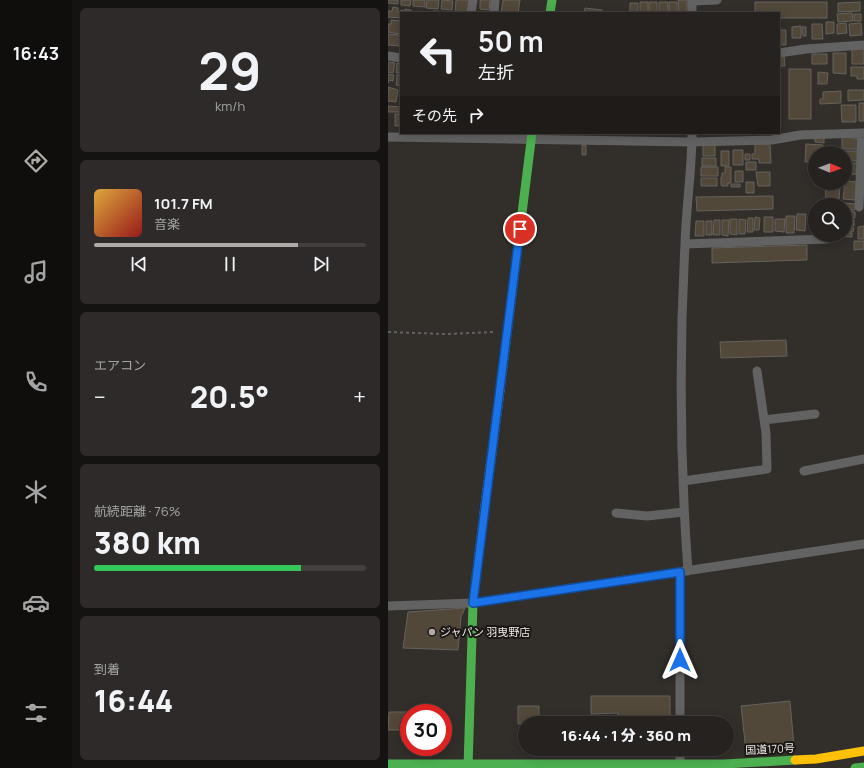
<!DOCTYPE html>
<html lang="ja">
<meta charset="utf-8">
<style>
:root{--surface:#262220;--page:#2e2a29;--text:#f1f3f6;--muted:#a4a4a5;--line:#423f3e;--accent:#aeaaa5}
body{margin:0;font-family:Manrope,"Noto Sans JP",sans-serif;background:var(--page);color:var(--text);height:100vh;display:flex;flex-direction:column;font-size:15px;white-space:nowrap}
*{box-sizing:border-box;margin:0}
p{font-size:13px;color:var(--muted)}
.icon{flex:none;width:22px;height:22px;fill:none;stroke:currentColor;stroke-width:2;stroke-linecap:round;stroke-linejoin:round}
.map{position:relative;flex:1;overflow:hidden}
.sheet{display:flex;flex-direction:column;gap:8px;padding:8px;background:#151312;width:316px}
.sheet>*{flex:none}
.guide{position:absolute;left:12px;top:12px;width:380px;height:122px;border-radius:0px;box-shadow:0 2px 10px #0003,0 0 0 1px var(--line);background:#262220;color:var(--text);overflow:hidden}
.needle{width:26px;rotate:91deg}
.fabs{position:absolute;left:420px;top:146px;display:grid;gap:8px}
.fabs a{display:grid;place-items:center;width:44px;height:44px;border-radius:50%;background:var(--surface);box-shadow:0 2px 10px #0003,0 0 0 1px var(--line);font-size:20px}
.speed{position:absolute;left:12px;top:704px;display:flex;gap:8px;font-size:20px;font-weight:700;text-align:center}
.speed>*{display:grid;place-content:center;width:52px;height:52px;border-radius:50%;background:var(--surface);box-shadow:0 2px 10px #0003,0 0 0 1px var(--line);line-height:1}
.speed .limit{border:6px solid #d22;background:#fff;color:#111}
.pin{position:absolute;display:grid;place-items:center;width:34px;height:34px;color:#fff;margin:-17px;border:2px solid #fff;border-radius:50%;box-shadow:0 1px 4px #0007}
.me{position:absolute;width:44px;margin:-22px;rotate:0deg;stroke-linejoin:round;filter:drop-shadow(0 0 3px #0008)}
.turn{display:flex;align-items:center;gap:14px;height:84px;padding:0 12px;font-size:18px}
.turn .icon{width:52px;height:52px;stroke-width:2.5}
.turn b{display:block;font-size:28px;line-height:34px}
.then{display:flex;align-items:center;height:38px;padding:0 12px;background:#0003;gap:8px;font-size:15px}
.big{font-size:30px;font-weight:800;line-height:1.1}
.sheet .tile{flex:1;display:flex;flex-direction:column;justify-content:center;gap:6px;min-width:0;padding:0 14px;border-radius:6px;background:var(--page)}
.sheet .dial{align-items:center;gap:0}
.dial b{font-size:52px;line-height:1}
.song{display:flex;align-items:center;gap:12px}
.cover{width:48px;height:48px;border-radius:6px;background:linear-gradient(135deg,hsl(40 70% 55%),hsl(0 70% 35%))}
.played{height:4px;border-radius:2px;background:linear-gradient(90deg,var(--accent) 75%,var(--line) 75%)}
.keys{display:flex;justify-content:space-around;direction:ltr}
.heat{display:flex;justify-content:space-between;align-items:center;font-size:22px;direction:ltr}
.charge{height:6px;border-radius:3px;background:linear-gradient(90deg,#34c759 76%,var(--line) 0)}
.trip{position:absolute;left:130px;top:716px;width:216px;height:40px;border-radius:20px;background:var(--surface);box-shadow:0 2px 10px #0003,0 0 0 1px var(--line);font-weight:800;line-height:40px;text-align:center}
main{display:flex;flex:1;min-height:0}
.tabs{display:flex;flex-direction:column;width:72px;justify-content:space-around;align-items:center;background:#0f0e0d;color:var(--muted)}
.tabs .icon{width:28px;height:28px}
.tabs .current{color:var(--accent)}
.tabs b{font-size:18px;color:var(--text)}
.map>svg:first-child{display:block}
.building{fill:#52483a;stroke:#65625e}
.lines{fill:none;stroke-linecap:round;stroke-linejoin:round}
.path{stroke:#626361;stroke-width:2;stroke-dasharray:3 3;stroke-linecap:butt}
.street{stroke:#626262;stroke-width:9}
.fast{stroke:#4caf50;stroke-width:9}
.slow{stroke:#ffc107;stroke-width:9}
.route-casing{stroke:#114b97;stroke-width:10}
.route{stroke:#1a73e8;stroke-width:7}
.poi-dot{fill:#aeaaa5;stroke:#1a1714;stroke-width:1.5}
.labels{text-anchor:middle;stroke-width:4;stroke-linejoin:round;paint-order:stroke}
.poi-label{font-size:11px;fill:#f0ece7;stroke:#1a1714;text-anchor:start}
.street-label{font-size:11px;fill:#f0ece7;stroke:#1a1714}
</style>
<main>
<nav class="tabs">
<b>16:43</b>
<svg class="icon current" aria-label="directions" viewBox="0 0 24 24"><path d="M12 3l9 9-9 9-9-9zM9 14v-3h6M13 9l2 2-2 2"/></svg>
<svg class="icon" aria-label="music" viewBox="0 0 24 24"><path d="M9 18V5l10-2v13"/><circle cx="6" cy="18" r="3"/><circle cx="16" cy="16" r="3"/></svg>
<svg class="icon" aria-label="phone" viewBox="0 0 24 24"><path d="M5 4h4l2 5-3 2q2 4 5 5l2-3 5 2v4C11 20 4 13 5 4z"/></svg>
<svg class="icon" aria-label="climate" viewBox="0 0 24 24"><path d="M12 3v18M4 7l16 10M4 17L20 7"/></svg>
<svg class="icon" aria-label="car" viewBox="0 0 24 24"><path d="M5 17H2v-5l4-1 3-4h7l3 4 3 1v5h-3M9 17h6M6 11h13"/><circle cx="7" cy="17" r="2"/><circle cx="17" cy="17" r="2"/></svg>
<svg class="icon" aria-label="filters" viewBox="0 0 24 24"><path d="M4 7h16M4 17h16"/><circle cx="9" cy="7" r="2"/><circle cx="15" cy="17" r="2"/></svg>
</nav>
<section class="sheet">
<div class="tile dial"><b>29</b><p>km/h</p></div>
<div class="tile">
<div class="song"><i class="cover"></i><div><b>101.7 FM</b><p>音楽</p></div></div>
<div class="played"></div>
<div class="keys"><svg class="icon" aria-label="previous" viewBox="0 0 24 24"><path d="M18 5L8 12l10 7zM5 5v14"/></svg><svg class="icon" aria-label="pause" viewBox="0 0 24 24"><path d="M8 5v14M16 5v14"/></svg><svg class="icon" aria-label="next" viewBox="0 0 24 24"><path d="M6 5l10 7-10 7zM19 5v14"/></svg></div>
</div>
<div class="tile"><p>エアコン</p>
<div class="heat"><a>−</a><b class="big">20.5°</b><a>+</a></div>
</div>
<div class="tile"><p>航続距離 · 76%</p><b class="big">380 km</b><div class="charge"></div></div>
<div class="tile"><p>到着</p><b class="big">16:44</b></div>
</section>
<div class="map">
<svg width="476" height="768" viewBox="0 0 476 768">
<rect width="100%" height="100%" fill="#322e2a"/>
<!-- building -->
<path class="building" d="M0,0H10V4L0,3Z
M13,0H23L22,6L13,5Z
M25,0H37V7L25,6Z
M39,0H51L50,9L38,8Z
M54,0L65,1L64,10L53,9Z
M68,0H81L80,13L67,12Z
M92,0H102L101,10L92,9Z
M115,0H132L130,13H113Z
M290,0H299V13H291Z
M252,2H260V13H252Z
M261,2H269V13H261Z
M271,2H280V13H271Z
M281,2H289V13H281Z
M367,2H439V18H391V13H367Z
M472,2V11L450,12V3Z
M242,3H250V13H242Z
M5,7L10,8V12L15,10L13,18L0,17V11H4Z
M197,8L214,10V13H196Z
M17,9L23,10V13H16Z
M45,11L60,12V13H45Z
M464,13L465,21L450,22L449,14Z
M466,14H473V21H466Z
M3,20L13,21L12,34L0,32V24H3Z
M438,22H446V33L438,34Z
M458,23L459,33L449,34V24Z
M473,23L474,35L462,36L461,24Z
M424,24H434L435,39H424Z
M413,26V38H404V27Z
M414,27H418V36H415Z
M391,30H398V45H391Z
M0,34L12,35L11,46L0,45Z
M464,49H476V64H464Z
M445,53H458V74L445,73Z
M424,54H439V64H424Z
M391,55H396L397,66H391Z
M0,62L7,63L5,73L0,72Z
M9,63L13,64V73H8Z
M463,67H476V79H469V76H463Z
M401,69H423V119H401Z
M430,72L440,73L439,84H430Z
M0,74L6,75L5,81L1,80L0,83Z
M9,75H13V86L8,85Z
M0,87L10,90L8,102L0,101Z
M460,90H476V100L460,101Z
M453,91V103L432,104V99H435V92Z
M471,103H476V121H471Z
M453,105H468V122H454Z
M0,106L12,107V112H0Z
M7,114H13V126H7Z
M427,136H436V143L427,142Z
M454,136H464V138H470V149H454Z
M367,144H382L383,163H371V159H364V154H367Z
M418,144L435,145V153H427V162H417Z
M194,145H198V155H194Z
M315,145H327V156H315Z
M345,150H355V165H345Z
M333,151H341V166H333Z
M438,151L449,152V153H438Z
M453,151H469L470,161H457V153H453Z
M357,154H362V160H357Z
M314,158H328V166H314Z
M358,162H368V170H358Z
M469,163V174L457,175V164Z
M313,167H330V176H313Z
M337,167H343V183H340V186H334L333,185V177H334V173H337Z
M347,171H355V182H347Z
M368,172H382V186H370Z
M313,178H329V186H313Z
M457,181L469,182L467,200L455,199Z
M358,182H366V193H358Z
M343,184H352V187H343Z
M437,184H449V187H452L451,199H438Z
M385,196V209L309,211L308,197Z
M444,202L468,204L467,210H457V205H444Z
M457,211L467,212V218L457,217Z
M426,212L427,213V229H426Z
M409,214H418L417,231L408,230Z
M398,216H407L406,233H398Z
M367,217L372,218L371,230H366Z
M376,217H385V232H376Z
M360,218H365V232H359Z
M342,219H349V235L342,234Z
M351,219L358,220L357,234H351Z
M387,219H397L396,232L387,231Z
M457,219L466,220V226L457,225Z
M326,220H332V235H325Z
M334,220H341L340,236L334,235Z
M308,221H316V236H307Z
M318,221H324V235H318Z
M476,226V239H470V227Z
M457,227L466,228L465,232H457Z
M457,233H464V237L443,236L457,235Z
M466,241H476V249L466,250Z
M419,245V260L324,263V248Z
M398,340L399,356L333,358L332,342Z
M77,608L73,617L70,650L15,648L20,612Z
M203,696H282V723H225V718H230V713L203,714Z
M402,701L406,747L358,751L353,706Z
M130,706H151V721L150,723L130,724Z
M1,712H43V713H21V730H0Z"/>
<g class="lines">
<!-- path -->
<path class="path" d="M0,332L57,334L106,332"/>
<!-- street -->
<path class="street" d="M304,0V13
M304,1L329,0
M83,13L85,0
M106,13L107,0
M391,53L418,49L476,45
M0,56L13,58
M0,137L304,142L384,140L412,135L476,133
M440,205V204
M471,207L474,133
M297,244L439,239V235
M376,420L427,414
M416,471L476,459
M295,481L379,469L378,433L369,371
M228,513L259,516L296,512
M300,571C292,462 291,353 297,245C298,207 304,170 304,133
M292,572V723
M0,606L85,603L476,544
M292,764V749"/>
<!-- fast -->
<path class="fast" d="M162,13L164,0
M112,390L144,133
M0,764H337L407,760
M80,768L85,603L96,514
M467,768L476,767"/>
<!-- slow -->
<path class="slow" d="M96,514L112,390
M407,760L428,759L476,751"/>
</g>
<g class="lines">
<!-- route casing -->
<g class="route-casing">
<path id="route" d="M132,229L85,603L292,572V660"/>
</g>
<!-- route -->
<use href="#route" class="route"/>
</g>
<!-- markers -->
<circle class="poi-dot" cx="44" cy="632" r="4"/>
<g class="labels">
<!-- poi labels -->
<g class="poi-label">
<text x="52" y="636">ジャパン 羽曳野店</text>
</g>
<!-- street labels -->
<g class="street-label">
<text transform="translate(382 749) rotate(-3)" y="4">国道170号</text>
</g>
</g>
</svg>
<div class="fabs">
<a><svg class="needle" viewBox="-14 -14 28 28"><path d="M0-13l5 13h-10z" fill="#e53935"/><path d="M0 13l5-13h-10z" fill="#a4a4a5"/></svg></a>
<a><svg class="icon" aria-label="search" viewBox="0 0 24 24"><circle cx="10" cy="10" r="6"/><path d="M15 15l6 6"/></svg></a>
</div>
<div class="speed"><div class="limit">30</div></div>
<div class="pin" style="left:132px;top:229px;background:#d93025"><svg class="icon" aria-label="arrive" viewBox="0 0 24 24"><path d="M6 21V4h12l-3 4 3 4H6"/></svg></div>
<svg class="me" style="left:292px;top:660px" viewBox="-20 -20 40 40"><path d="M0-17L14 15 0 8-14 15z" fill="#1a73e8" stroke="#fff" stroke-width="4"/></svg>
<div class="trip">16:44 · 1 分 · 360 m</div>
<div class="guide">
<div class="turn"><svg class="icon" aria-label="left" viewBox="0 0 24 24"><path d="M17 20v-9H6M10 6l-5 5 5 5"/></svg><div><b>50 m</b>左折</div></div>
<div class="then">その先<svg class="icon" aria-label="right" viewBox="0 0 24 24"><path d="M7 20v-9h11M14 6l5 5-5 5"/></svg></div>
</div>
</div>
</main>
